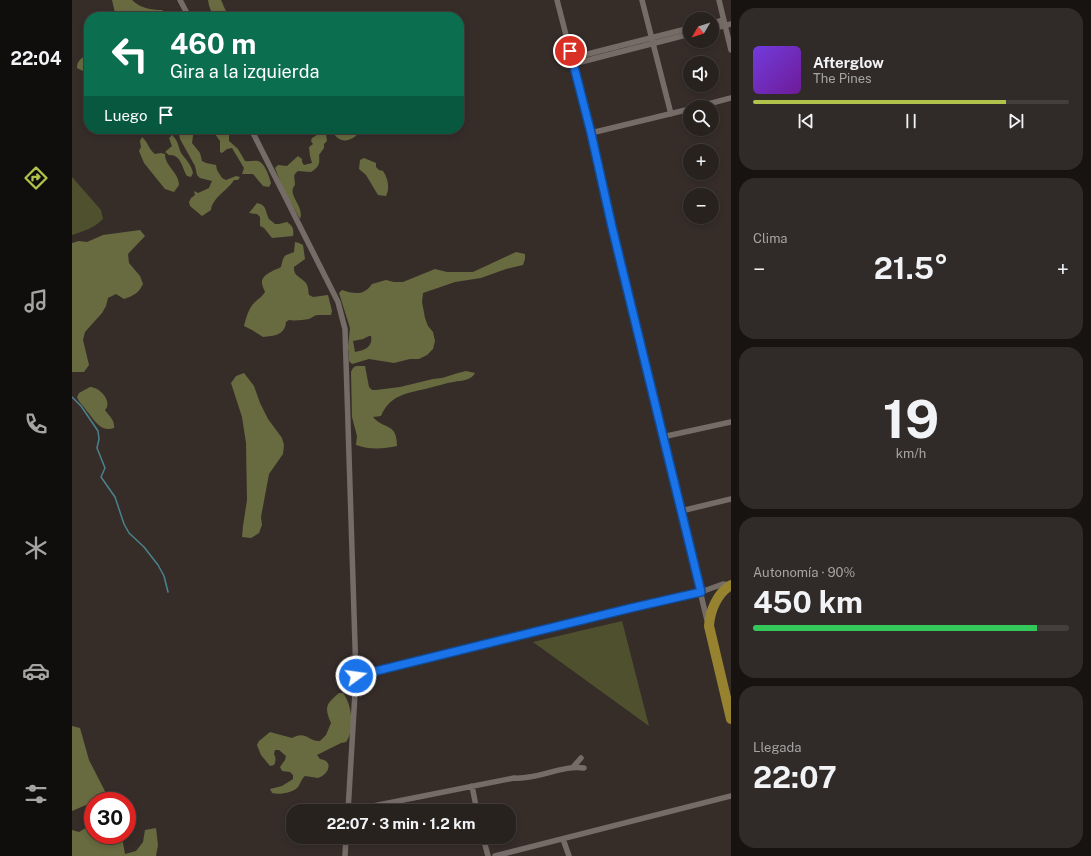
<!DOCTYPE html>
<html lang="es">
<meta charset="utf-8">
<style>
:root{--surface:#28221f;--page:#302a28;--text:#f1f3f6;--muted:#a5a4a4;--line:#443f3d;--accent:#b2c34c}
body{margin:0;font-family:"Public Sans",sans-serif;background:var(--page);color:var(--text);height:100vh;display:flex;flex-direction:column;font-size:15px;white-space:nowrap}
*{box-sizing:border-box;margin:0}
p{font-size:13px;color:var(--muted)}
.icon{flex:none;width:22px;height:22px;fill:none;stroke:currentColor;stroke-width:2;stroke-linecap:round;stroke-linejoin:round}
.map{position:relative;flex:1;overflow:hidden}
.details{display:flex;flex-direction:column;gap:8px;padding:8px;background:#161311;width:360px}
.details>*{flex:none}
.banner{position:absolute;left:12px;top:12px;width:380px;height:122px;border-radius:16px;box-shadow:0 2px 6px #0003,0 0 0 1px var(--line);background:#0b6e4f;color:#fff;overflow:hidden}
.needle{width:26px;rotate:231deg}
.tools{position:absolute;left:611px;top:12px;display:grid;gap:8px}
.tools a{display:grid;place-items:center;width:36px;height:36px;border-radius:50%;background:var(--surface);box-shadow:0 2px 6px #0003,0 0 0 1px var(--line);font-size:20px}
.speed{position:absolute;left:12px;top:792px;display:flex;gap:8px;font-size:20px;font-weight:700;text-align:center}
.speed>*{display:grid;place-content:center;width:52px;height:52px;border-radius:50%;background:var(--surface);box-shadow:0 2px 6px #0003,0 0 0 1px var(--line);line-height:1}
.speed .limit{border:6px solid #d22;background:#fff;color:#111}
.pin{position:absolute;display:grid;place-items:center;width:34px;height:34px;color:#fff;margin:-17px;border:2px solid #fff;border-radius:50%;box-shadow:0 1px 4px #0007}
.me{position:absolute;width:44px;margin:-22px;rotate:76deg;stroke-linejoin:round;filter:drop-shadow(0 0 3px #0008)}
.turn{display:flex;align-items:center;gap:14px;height:84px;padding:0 20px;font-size:18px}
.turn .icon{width:52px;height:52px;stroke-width:2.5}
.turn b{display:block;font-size:28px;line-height:34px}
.then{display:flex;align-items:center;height:38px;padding:0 20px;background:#0003;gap:8px;font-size:15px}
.big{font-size:30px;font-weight:700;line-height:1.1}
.details .widget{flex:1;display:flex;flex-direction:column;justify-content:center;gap:6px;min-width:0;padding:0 14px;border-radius:16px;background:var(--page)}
.details .dial{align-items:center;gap:0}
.dial b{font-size:52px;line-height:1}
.song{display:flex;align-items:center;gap:12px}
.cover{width:48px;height:48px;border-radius:6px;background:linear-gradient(135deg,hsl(260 70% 55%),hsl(280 70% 35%))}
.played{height:4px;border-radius:2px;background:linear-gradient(90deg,var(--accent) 80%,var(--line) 80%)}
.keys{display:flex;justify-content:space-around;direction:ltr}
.heat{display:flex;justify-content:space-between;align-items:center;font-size:22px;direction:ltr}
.charge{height:6px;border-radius:3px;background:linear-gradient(90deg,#34c759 90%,var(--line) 0)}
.trip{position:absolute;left:214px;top:804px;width:230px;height:40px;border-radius:16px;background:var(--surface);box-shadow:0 2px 6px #0003,0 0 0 1px var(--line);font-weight:700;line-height:40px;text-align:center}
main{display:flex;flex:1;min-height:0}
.tab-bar{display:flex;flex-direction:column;width:72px;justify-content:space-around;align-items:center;background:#100e0c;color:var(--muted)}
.tab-bar .icon{width:28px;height:28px}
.tab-bar .selected{color:var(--accent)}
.tab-bar b{font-size:18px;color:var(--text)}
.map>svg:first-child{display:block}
.green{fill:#4f512e}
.forest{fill:#686b40;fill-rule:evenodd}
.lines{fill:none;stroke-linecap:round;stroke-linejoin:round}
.stream{stroke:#4a838e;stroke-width:1.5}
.minor{stroke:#766c67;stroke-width:5.5}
.trunk{stroke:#97832f;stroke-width:10}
.route-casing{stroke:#114b97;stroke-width:10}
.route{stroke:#1a73e8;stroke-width:7}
</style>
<main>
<nav class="tab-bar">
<b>22:04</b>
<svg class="icon selected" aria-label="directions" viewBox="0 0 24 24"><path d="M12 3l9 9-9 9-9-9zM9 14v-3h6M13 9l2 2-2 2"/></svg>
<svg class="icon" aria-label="music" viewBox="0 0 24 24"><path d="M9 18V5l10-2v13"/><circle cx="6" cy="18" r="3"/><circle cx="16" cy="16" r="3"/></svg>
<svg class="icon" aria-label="phone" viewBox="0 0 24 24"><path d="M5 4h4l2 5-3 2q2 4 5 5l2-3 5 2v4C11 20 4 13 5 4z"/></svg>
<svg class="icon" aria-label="climate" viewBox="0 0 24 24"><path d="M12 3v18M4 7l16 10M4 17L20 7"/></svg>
<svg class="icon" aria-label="car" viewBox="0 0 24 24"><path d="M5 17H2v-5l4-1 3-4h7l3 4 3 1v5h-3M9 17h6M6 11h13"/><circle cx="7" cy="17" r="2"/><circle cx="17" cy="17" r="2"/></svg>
<svg class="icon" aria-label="filters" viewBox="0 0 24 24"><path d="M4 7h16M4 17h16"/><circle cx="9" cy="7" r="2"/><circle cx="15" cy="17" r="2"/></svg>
</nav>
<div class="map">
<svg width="659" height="856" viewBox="0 0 659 856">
<rect width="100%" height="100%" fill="#362d29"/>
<!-- green -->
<path class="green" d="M0,177L29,210L31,219C22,228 12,231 0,235Z
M550,621L577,726L461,642Z"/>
<!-- forest -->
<path class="forest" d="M40,0H60C68,8 79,10 90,10L95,17H44Z
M136,0H149C153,8 154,16 164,17C147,17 139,20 136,0Z
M17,53V73L13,72L5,68C5,60 11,57 17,53Z
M106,129H122L120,143L128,153L130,161L134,163L144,165L145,170L150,178L154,180L164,176L168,177L166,180H162C156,190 140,198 139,210L130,216L118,206L117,202L119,198L123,195L122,191L126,193L137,188L140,181L128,178L125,175L123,166L108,139Z
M145,129H154L157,133V141L166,149L173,161C177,162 182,160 186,161C193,163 197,176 199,183L197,187L191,186L181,174H170L172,168L160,148L155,149L150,153L148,152V141L143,134Z
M259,129H289V131C278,143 267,145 259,129Z
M250,132L254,134L255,141L252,144V148L247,155C248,164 247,167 239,172L226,171C220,175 223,178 223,185C214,195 233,206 228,219L211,189L203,168L206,165L215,166L226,156L230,159V162L232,165L240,163L238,156L237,147L241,144L239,141L240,138Z
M100,135C106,140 106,146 109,153C114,160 119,164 121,173L119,177L115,176C110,168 109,154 97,155L93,152L100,146L97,138Z
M70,137C76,142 77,150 83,154L89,153L93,154C93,167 107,172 107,185L102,192L93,189L72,163L67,151L69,147L68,141Z
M292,158L304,163V167L307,170L311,171C316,178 318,188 314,196L306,195L294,175L287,169L288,160Z
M185,203C195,205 193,211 197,219C199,221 201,222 203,224H207L215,222C221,226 222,229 221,236L200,238L192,228L188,226V217L185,214L177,213Z
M68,230L73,236L56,254L57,263L68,276L71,284C67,293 61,296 52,299L44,294L36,298L34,306L30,313L13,332L11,340L17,365L12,372H0V243L7,241L15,242L31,235Z
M223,242L227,243L231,245L233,259L222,267C221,276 229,277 233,282C237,286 236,291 237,295L241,297L256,295L260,311L259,315C255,315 250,315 246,315C242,315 240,318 237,319C231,320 222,321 217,320L214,322C213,335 202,336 191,337L180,330L172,326C174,318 177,307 183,302C187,298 190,297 193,292C192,289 190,286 190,283C189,274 204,270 209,267C212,255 211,256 222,252Z
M444,252L453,254V259L451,265L434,269L409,278L383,282L351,293L350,302L353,318L356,326L361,332L363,341L361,349L355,355L347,359H338L322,363L297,359L280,364L277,361V352L276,348L278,328L267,293L270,290C282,294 292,296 300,284L314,280L322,282H331L363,269L375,272H401ZM297,336H299C301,347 293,350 283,352L281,341L291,339Z
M284,366H293L297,387L300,390H304L328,387L361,379L370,378L386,373L394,371L403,373C399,381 390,380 382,382C373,383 366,386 357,388C337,393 318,394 309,416L301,417C312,430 325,422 325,446C311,449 298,450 284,445L285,436L280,417L279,372L281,368Z
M172,373L182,386L188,403L196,419L210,438L212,445L211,454L197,474L189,517L190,525L187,533L179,538L170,537L171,526L175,500L174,443L170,417L159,383L164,376Z
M18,387C28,387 41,402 33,410C37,416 43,420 42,428C28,433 22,419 14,410C11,405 7,403 5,397L7,393Z
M267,693H271C280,704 283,730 274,742L269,743L245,755L248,759C262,761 257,774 246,778L233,776C229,779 229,783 226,787C221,793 207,795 200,793L198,789L210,786L221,779V775L218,772L210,771L208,767L213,760L214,756L207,750H203L202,754C204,758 204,761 202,765L198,766L189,755L185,745L187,741L198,732L220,738C234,730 237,742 248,741L254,735L259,723C252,707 254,704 267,693Z
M0,726L8,728L17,760L38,801H21V835H52L51,843L53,854L64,851L71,842L73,830L84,828L86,845L84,856H0V830L7,832L17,826L19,815L14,805L0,811Z"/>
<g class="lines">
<!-- stream -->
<path class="stream" d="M0,397L9,406L26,431L27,439L25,448L33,468L29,477L43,497L52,524L57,533L72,547L86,565L92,576L96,592"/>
<!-- minor -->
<path class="minor" d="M108,0L117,17
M485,0L520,136L535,204L635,620
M570,0L599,114
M647,0L659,50
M640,23L652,20
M640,29L659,24
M500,58L618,28
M501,64L618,34
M625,107L659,98
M179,129L266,302L273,329L284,676L276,811
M519,133L618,109
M590,437L659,422
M609,511L659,499
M284,676L559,608L629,592L651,584L659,585
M502,766L509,758
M400,786L405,811
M276,811L442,778C466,780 488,765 512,768
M411,837L416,856
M491,839L497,856
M273,856L274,837
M423,856L659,796"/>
<!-- trunk -->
<path class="trunk" d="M659,585C645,593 638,611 637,626L659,719"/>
</g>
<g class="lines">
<!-- route casing -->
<g class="route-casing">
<path id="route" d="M284,676L559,608L629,592L540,227L519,133L498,51"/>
</g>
<!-- route -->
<use href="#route" class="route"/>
</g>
</svg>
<div class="tools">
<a><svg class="needle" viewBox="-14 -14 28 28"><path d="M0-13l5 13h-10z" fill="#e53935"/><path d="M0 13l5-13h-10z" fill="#a5a4a4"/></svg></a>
<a><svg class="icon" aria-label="sound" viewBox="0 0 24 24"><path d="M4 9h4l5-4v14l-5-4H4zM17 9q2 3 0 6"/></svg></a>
<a><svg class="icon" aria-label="search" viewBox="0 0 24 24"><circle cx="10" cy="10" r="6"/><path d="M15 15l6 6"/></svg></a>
<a>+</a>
<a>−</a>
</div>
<div class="speed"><div class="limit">30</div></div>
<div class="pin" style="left:498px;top:51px;background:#d93025"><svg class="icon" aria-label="arrive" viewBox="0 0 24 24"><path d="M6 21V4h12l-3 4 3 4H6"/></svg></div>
<svg class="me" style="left:284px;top:676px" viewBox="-20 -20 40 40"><circle r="17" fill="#1a73e8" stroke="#fff" stroke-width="3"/><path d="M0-11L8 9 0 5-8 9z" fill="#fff"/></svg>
<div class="trip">22:07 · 3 min · 1.2 km</div>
<div class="banner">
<div class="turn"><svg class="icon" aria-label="left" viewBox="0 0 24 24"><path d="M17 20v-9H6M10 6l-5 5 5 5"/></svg><div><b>460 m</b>Gira a la izquierda</div></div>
<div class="then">Luego<svg class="icon" aria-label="arrive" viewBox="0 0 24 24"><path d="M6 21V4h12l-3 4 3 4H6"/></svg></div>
</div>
</div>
<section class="details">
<div class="widget">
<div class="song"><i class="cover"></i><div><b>Afterglow</b><p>The Pines</p></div></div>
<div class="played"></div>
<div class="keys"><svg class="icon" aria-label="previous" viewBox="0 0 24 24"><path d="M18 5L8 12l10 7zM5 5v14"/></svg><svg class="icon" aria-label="pause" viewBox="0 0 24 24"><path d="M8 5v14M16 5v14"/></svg><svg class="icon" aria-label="next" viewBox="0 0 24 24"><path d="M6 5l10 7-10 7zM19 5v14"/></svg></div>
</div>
<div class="widget"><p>Clima</p>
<div class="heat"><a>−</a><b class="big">21.5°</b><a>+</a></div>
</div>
<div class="widget dial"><b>19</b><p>km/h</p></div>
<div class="widget"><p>Autonomía · 90%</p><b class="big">450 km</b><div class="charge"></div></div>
<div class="widget"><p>Llegada</p><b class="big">22:07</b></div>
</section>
</main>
